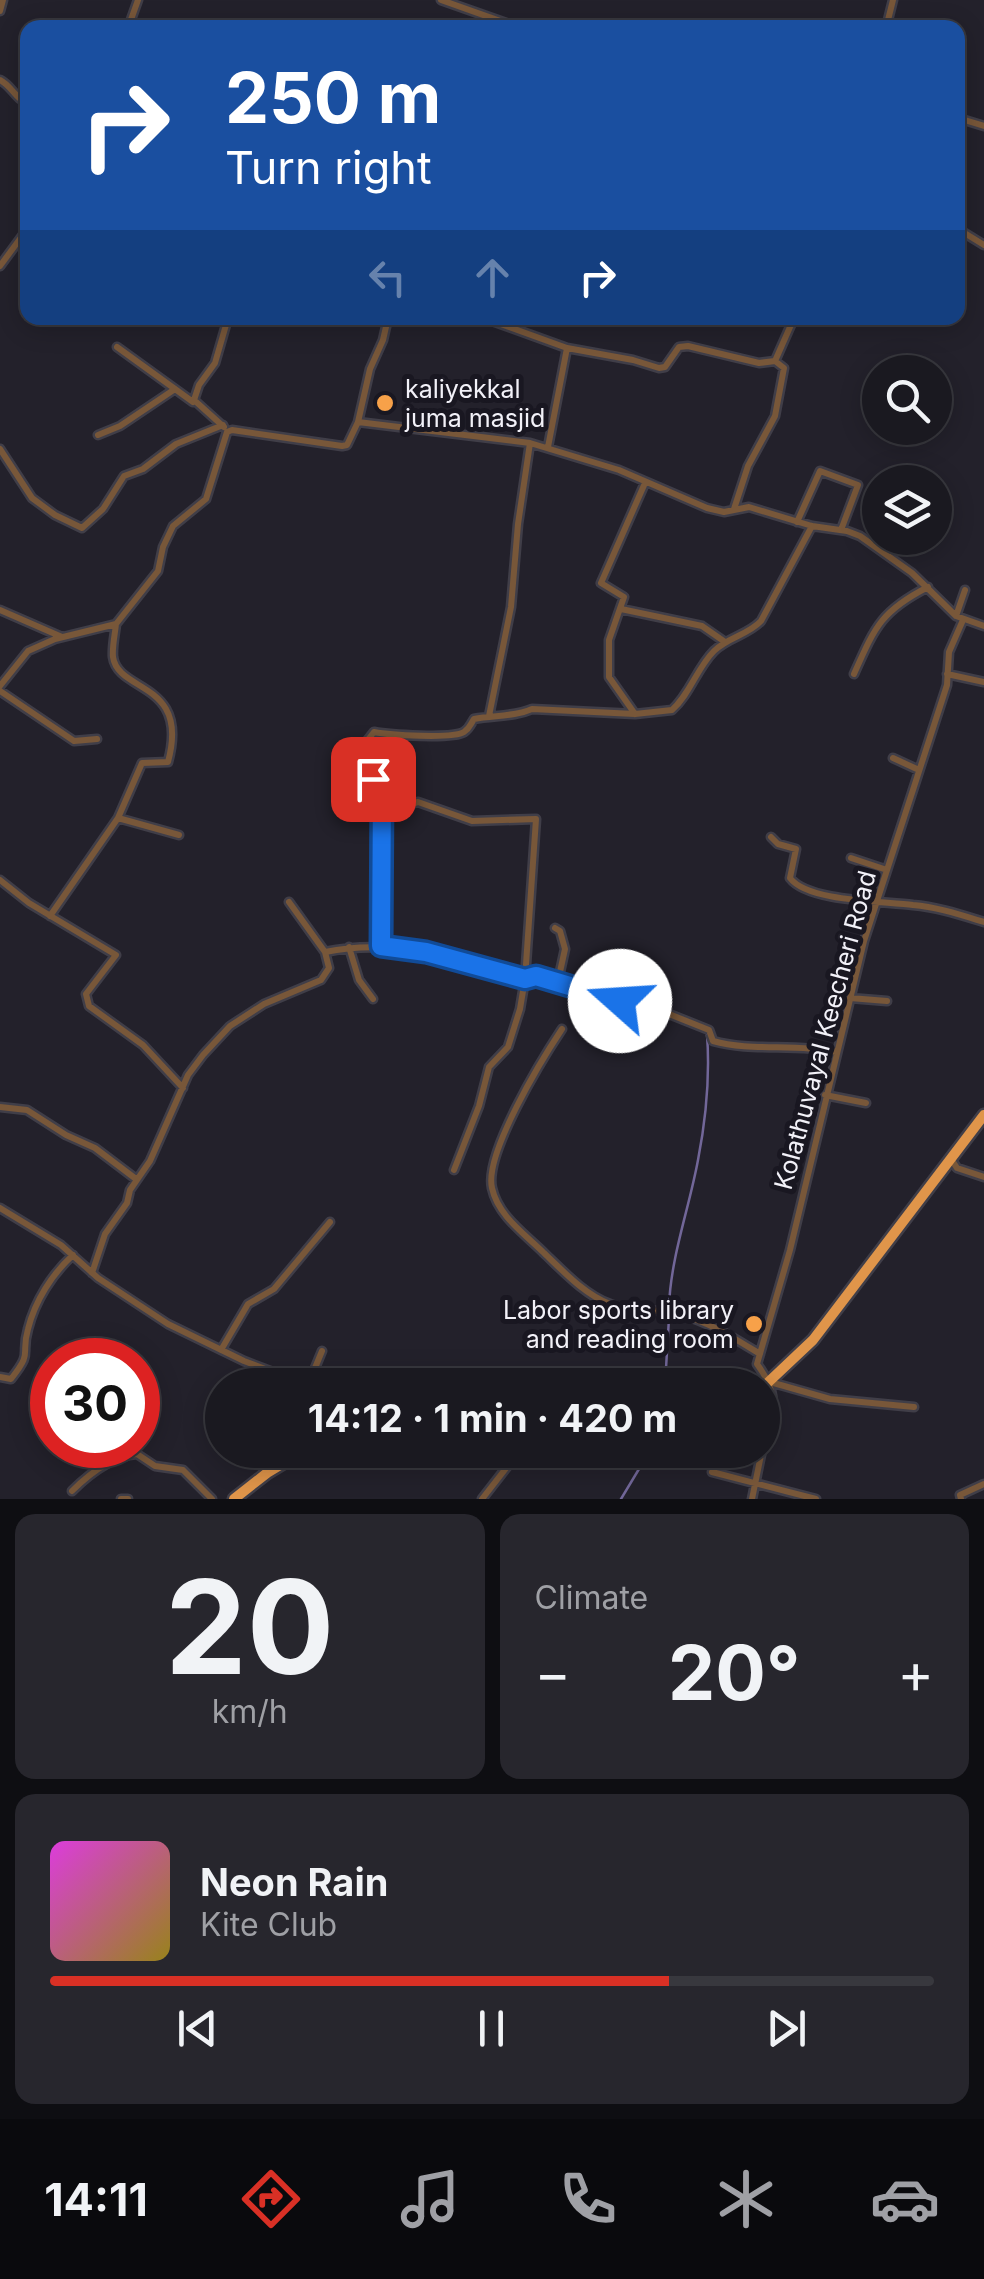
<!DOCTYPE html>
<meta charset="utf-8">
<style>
:root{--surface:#1a1920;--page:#27262d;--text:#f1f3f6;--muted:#9fa0a5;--line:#38383e;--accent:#d93025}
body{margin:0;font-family:Inter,sans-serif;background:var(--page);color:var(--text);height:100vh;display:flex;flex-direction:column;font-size:38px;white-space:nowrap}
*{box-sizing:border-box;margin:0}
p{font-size:32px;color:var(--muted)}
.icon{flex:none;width:55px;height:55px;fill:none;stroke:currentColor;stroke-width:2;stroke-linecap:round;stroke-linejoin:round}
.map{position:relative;height:1499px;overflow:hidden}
.drawer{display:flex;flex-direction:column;gap:15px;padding:15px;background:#0e0e12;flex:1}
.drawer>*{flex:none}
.top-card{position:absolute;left:20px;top:20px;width:945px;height:305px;border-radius:20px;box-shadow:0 5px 25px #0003,0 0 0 2px var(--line);background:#1a4fa0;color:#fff;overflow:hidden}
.tools{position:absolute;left:862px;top:355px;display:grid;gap:20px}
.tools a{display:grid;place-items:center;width:90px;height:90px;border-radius:50%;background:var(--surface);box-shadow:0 5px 25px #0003,0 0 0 2px var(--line);font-size:50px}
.speed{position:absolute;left:30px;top:1338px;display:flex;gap:20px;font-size:50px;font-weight:700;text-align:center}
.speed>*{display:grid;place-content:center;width:130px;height:130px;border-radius:50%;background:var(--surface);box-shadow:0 5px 25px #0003,0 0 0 2px var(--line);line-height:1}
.speed .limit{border:15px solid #d22;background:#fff;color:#111}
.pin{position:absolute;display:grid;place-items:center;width:85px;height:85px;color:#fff;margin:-42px;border-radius:20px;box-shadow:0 5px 15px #0006}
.me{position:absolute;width:110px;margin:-55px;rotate:289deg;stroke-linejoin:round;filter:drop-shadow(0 0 8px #0008)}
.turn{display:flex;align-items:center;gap:35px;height:210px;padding:0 40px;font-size:45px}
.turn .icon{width:130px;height:130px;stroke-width:2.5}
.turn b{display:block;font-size:70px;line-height:85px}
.lanes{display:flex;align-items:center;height:95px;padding:0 40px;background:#0003;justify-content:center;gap:50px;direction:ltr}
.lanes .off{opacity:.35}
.big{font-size:75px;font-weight:700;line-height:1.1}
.drawer .card{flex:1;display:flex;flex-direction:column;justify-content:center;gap:15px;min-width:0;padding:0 35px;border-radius:20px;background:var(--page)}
.drawer .dial{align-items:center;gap:0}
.dial b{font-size:130px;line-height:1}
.song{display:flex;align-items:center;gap:30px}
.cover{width:120px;height:120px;border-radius:15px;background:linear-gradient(135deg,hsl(300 70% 55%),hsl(50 70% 35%))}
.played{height:10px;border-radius:5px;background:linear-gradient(90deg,var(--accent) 70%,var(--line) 70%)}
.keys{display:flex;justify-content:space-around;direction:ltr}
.heat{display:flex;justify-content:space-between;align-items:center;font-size:55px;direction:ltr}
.drawer .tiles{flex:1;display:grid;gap:15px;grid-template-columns:1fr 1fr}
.card:last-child{grid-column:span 2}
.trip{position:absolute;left:205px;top:1368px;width:575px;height:100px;border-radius:50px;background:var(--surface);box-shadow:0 5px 25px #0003,0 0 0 2px var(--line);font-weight:700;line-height:100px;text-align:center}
.dock{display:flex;height:160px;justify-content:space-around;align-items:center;background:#0a0a0d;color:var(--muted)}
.dock .icon{width:70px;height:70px}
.dock .active{color:var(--accent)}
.dock b{font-size:45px;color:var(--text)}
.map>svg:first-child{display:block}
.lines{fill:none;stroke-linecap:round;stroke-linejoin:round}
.stream{stroke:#726799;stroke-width:2.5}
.minor-casing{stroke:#403e48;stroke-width:11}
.trunk-casing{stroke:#403e48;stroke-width:15}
.minor{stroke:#785739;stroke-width:6}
.trunk{stroke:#e0954a;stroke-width:10}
.route-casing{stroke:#114b97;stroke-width:25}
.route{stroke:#1a73e8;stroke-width:18}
.poi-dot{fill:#f7a149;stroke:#191721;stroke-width:4}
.labels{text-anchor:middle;stroke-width:10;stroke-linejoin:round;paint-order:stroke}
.poi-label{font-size:25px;fill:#f2f1f8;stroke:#191721;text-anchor:start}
.street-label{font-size:25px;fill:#f2f1f8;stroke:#191721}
</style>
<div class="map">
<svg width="984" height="1499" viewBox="0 0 984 1499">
<rect width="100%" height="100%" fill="#23212b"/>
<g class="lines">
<!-- stream -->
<path class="stream" d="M669,1306C671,1256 689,1209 698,1160C706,1119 710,1075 707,1034
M665,1385L669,1318
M621,1499L642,1464"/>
<!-- minor casing -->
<g class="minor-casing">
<path id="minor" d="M441,0L520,28
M0,11L3,0
M128,28L138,0
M886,28L893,0
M0,80C12,86 16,100 28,103
M958,118L984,126
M958,229L984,245
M0,266L28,228
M484,318L567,348L548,447
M117,347L193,402
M567,348L633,360L659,368L665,367L679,347L688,346L759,363L775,361L784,368L775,416L748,466L734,509
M775,361L794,318
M358,422L370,369L383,340L388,318
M224,427L194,400L199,385L215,363L228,318
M98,435L120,426L175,389
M0,449L32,498L55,515L82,528L103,509L124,476L143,469L176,444L223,425
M797,522L820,471L858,485L841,530
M877,547L880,531
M621,609L702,626L725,642
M0,610L62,637
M956,616L965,590
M116,624C115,634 112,647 113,657C118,693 190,681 168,762L142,763L118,818L179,835
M854,674C875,627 881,611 928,587
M947,674L984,682
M0,686L28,651L55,639L116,624L158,571L163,547L173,526L206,499L227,432L232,430L342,446L347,445L358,422L530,443L619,470L707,508L724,512L749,507L812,526L847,531L860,536L912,573L956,616L984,626
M0,691L74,741L97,739
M635,714L609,677V640L624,597L601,583L645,483
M489,716L511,607L518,524L530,443
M893,758L919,770
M382,812L418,802L472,821L536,819L525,979L520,1009L508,1047L489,1067L479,1106L454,1170
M771,837L778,844L796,849L790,878C808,902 884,901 913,905C937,907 961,915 984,922
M851,858L887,870
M0,880L29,903L116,955L86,994L89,1006L143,1045L183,1088
M289,902L325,952
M50,916L118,818
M555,928L560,931L565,949L558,981
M381,945L382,788C373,776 357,778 344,770L374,732C389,735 453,739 464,732C470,728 470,725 474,719C494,715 514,717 532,709L635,714L672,710C690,694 697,668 714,651C728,637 748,635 761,621L812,526
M349,947L359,980L373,999
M850,998L887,1001
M580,1024L608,1038L621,999
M562,1029C542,1059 484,1154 492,1188C498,1216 525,1234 544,1253C563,1271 585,1295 610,1304C632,1313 656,1308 678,1314C708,1321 734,1338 760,1354
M825,1095L866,1103
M0,1107L27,1110L66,1135L95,1148L136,1179
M951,1159L957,1168L984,1177
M0,1208L61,1245L98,1278L168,1324L244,1361L307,1385
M92,1273L105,1234L127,1203L130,1190L150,1161L188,1075L203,1055L230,1026L264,1004L321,980L329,968L325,952C397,937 456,960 525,979L537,976L649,1006L709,1030L713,1041C751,1052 795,1043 836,1052
M221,1350L248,1304L274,1289L330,1222
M0,1377L11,1379C34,1350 20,1357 28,1329C35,1301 52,1274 73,1255
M770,1382L830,1399L914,1407
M308,1385L322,1351
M762,1449C772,1412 782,1398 757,1364L790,1250L864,941L947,685L949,652L963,620
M728,1450L712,1472L816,1499
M72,1491C89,1474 112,1456 137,1454L155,1466L183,1470L212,1499
M121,1499H128
M482,1499L510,1463L515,1450
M752,1499L762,1450
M961,1499L960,1495L984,1484"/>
</g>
<!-- trunk casing -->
<g class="trunk-casing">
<path id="trunk" d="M762,1388L813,1340L984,1115
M585,1450L636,1458L673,1450
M234,1499L267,1473L305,1450"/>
</g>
<!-- minor -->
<use href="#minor" class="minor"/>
<!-- trunk -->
<use href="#trunk" class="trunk"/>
</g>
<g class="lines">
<!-- route casing -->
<g class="route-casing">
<path id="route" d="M373,779L382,788L381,946L426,952L525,979L536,976L620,1001"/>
</g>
<!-- route -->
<use href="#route" class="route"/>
</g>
<!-- markers -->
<g class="poi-dot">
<circle cx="385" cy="403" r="10"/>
<circle cx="754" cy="1324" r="10"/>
</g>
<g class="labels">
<!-- poi labels -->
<g class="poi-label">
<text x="405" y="398">kaliyekkal<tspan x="405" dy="29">juma masjid</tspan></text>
<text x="734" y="1319" text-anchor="end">Labor sports library<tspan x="734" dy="29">and reading room</tspan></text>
</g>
<!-- street labels -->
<g class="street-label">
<text transform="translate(825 1030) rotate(-75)" y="9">Kolathuvayal Keecheri Road</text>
</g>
</g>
</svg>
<div class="tools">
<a><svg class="icon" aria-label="search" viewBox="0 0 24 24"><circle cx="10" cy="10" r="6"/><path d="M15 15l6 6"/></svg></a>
<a><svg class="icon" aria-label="layers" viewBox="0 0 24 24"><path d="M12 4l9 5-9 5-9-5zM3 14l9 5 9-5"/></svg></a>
</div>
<div class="speed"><div class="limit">30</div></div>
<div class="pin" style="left:373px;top:779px;background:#d93025"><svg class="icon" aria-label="arrive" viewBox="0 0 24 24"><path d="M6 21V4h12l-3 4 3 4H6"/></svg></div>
<svg class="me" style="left:620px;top:1001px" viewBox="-20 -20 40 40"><circle r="19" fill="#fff"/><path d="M0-13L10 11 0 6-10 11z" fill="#1a73e8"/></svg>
<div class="trip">14:12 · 1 min · 420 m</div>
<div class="top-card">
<div class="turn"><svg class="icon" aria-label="right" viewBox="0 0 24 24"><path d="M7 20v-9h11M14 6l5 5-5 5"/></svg><div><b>250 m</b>Turn right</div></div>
<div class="lanes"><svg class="icon off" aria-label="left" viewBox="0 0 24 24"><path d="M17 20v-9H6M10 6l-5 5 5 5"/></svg><svg class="icon off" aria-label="ahead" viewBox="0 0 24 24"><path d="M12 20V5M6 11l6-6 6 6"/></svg><svg class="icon" aria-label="right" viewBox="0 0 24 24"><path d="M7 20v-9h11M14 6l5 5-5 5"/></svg></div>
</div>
</div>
<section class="drawer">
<div class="tiles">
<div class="card dial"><b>20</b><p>km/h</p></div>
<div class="card"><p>Climate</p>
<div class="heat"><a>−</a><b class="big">20°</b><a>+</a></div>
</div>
<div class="card">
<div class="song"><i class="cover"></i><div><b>Neon Rain</b><p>Kite Club</p></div></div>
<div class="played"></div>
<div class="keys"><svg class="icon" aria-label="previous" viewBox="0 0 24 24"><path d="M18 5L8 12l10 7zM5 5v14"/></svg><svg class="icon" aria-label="pause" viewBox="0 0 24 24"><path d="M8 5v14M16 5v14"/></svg><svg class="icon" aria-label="next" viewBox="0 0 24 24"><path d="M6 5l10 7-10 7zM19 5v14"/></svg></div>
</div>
</div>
</section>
<nav class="dock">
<b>14:11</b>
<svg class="icon active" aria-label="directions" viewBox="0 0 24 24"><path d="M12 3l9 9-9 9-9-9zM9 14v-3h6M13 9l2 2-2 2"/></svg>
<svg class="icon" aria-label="music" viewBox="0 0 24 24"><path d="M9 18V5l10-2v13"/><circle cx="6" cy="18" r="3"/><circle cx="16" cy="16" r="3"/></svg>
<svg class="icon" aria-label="phone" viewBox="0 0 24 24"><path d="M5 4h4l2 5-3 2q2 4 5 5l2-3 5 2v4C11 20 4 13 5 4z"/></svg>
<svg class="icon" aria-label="climate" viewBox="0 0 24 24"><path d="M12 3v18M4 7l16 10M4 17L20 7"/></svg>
<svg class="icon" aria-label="car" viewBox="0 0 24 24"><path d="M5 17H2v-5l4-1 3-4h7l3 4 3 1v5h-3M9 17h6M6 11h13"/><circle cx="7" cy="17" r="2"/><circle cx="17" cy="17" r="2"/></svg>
</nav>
